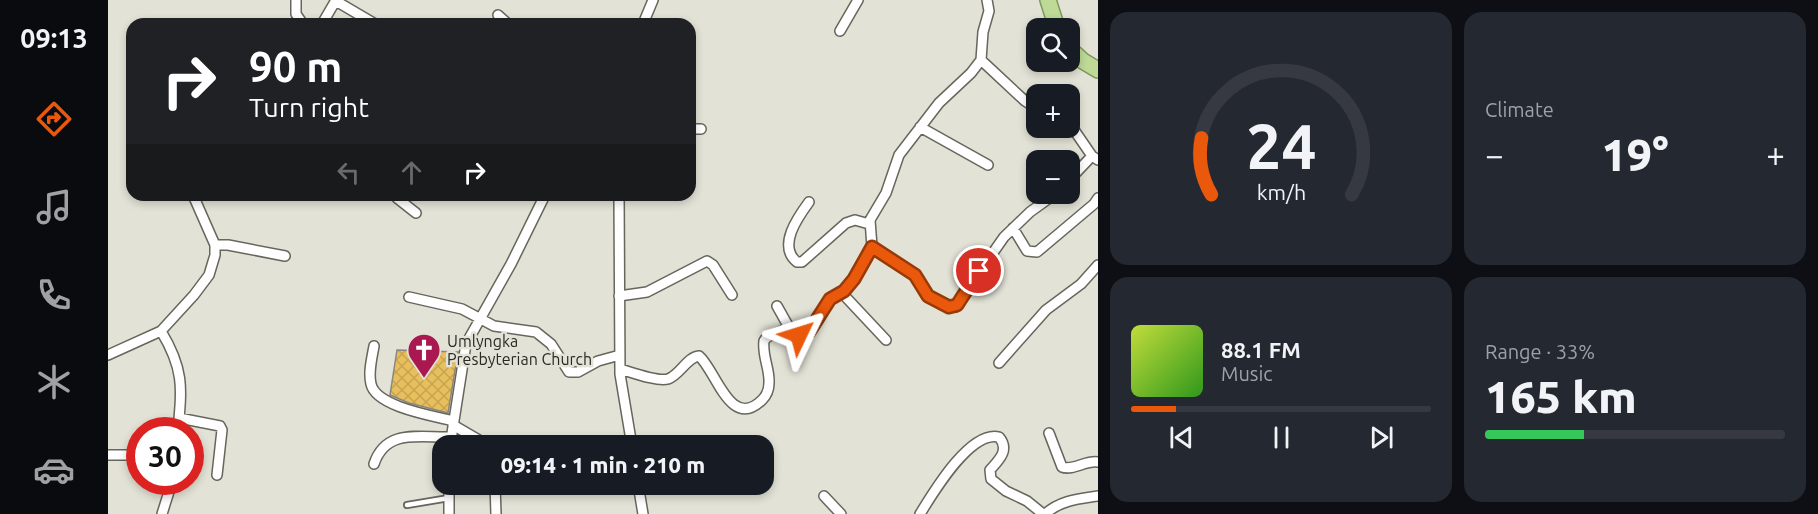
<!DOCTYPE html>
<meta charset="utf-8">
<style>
:root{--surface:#171b24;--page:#242831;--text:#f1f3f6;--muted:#9ea1a6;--line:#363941;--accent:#ea580c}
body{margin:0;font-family:Ubuntu,sans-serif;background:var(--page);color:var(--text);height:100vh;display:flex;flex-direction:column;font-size:22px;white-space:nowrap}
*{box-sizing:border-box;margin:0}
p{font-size:20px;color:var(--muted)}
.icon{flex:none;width:33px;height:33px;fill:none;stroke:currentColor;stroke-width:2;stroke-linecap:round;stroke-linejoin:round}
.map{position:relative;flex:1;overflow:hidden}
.side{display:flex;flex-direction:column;gap:12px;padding:12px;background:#0d0f14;width:720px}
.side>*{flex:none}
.top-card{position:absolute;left:18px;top:18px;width:570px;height:183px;border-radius:18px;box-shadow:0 3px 9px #0003;background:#202124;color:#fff;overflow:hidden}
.tools{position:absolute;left:918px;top:18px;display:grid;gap:12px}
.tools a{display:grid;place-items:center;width:54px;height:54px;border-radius:12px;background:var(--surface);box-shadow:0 3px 9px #0003;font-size:30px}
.speed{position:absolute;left:18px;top:417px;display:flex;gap:12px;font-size:30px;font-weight:700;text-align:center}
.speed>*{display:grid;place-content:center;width:78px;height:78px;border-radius:50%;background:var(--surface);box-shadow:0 3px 9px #0003;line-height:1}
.speed .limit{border:9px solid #d22;background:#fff;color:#111}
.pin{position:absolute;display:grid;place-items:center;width:51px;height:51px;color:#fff;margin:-26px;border:3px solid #fff;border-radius:50%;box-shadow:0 2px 6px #0007}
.me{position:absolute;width:66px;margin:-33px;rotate:49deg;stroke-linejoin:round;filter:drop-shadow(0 0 4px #0008)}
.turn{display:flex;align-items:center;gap:21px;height:126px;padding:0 24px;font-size:27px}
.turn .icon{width:78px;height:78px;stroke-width:2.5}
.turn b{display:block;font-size:42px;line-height:51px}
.lanes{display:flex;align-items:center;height:57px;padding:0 24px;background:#0003;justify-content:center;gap:30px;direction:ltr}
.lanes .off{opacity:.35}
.big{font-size:45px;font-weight:800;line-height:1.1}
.side .card{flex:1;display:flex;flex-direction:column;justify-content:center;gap:9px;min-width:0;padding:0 21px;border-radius:18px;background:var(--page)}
.side .dial{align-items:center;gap:0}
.dial svg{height:156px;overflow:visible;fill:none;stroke:var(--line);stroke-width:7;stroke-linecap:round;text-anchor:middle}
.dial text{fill:var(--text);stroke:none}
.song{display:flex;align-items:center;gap:18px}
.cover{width:72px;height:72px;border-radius:9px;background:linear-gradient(135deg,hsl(70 70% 55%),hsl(110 70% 35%))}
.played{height:6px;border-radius:3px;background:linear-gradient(90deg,var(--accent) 15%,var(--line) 15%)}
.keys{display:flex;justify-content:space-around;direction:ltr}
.heat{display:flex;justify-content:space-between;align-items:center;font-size:33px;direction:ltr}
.charge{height:9px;border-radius:4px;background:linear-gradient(90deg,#34c759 33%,var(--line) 0)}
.side .tiles{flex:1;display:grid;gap:12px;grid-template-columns:repeat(2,1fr)}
.trip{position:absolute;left:324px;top:435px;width:342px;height:60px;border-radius:18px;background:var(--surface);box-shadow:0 3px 9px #0003;font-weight:800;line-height:60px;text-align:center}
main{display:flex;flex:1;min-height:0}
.dock{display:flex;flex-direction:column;width:108px;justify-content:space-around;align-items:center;background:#090b0e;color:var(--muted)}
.dock .icon{width:42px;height:42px}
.dock .selected{color:var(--accent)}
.dock b{font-size:27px;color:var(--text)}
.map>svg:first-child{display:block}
.building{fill:url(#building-cross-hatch);stroke:#8b877d;stroke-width:1.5}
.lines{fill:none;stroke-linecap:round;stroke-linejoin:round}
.service-casing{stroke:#66665c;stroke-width:8}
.minor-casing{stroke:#66665c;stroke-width:12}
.trunk-casing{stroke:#7f975d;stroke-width:18}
.service{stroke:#fff;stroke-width:4.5}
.minor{stroke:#fff;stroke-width:9}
.trunk{stroke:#beda96;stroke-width:15}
.route-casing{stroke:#983908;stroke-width:15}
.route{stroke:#ea580c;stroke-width:10}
.labels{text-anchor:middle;stroke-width:5;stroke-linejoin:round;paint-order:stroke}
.poi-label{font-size:16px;fill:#2a2a25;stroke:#e2e2d6;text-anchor:start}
</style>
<main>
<nav class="dock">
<b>09:13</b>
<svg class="icon selected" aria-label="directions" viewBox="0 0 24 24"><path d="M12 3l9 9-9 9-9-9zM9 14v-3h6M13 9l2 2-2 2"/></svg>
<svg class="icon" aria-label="music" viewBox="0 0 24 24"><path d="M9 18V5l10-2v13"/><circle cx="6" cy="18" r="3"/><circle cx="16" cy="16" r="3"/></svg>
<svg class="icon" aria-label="phone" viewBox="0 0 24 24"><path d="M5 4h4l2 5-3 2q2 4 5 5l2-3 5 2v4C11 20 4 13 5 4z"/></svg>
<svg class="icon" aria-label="climate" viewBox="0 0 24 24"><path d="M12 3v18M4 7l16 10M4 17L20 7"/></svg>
<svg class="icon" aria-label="car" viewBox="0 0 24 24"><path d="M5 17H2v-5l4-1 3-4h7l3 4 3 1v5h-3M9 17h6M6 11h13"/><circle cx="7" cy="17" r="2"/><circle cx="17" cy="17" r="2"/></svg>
</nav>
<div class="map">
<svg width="990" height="514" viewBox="0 0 990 514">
<defs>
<pattern id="building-cross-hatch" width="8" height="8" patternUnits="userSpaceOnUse" patternTransform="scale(1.5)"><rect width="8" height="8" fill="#e8bf5d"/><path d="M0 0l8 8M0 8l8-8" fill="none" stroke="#c7a451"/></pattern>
</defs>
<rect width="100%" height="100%" fill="#e2e2d6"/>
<!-- building -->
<path class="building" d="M289,350L350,352L340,413L301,403L282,395Z"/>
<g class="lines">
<!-- service casing -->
<g class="service-casing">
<path id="service" d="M299,505L341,498"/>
</g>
<!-- minor casing -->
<g class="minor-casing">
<path id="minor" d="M188,0V14L195,24
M228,1L267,24
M390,15L400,24
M214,24L228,0
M535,24L545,0
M732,31L750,0
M873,60L917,101L928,108
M962,124L984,156L990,160
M812,127L880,165
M582,129H593
M962,179L984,156
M287,195L289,198L308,213
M511,195L512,374L524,446
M701,202C690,217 669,246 689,262H694L738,223L747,220L761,224
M905,228L919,251L929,252L986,204L990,198
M107,245H120L177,256
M764,247L807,275L821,296L841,307H847L896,237L922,212L947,194
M733,292L778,340
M511,296L539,292L599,261L605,265L624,295
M301,297L354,309L386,326L428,332L443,344L461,372H470L490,361L512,355
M669,306L683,331L691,335H696L701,332L711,318L722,299L736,291L746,279L764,247L762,220L778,193L791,155L831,103L863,73L873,60L875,32L881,11L879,0
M53,331C76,369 74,387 70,430
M266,346C264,358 260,372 263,384C268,407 326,416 346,421
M0,355L53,331L86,295L101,275L107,255V245L85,195
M891,363L938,310L973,284L990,265
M512,369C523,372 549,382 560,379C572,375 579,357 591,356C608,370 622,431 654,400C658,396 661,390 661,383C662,369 654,356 656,341C661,332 672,335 679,327
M71,418L112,426L114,430L109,475
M345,425L381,446
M941,433L954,467C965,471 978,460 990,462
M342,446L358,344L403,264L437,195
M0,455H32
M266,464C278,428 312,438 342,437
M387,484L388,514
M530,484L535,514
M716,496L733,514
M54,514L64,482
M341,514V484
M812,514C825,493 862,430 891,437C902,450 891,460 882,470L883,479L898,491L919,501L935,514
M937,514C953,500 970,499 990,496"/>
</g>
<!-- trunk casing -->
<g class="trunk-casing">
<path id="trunk" d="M940,0L949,28
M962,49L975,61L990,70"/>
</g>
<!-- service -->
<use href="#service" class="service"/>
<!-- minor -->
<use href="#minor" class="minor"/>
<!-- trunk -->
<use href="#trunk" class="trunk"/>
</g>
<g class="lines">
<!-- route casing -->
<g class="route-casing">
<path id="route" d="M691,335L701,332L722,299L736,291L746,279L764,247L807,275L820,296L841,307L849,305L871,271"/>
</g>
<!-- route -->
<use href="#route" class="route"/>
</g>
<!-- icons -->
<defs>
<g id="church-pin" transform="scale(1.725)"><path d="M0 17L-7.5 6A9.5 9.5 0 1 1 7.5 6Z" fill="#a91850" stroke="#e2e2d6"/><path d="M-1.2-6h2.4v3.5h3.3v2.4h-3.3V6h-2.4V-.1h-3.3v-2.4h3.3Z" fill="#fff"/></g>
</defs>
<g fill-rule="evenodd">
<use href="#church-pin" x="316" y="350"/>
</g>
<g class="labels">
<!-- poi labels -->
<g class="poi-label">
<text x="339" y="347">Umlyngka<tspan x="339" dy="18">Presbyterian Church</tspan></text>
</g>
</g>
</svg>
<div class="tools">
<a><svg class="icon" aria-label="search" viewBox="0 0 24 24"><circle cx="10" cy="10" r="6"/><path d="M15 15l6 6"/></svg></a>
<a>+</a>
<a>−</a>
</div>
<div class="speed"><div class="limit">30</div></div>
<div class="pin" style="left:871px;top:271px;background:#d93025"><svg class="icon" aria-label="arrive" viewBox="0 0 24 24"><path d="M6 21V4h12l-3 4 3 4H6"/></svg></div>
<svg class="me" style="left:691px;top:335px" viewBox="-20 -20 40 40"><path d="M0-17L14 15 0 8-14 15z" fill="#ea580c" stroke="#fff" stroke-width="4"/></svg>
<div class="trip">09:14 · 1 min · 210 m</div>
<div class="top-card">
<div class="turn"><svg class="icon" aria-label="right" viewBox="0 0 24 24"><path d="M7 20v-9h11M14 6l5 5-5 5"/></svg><div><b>90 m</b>Turn right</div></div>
<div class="lanes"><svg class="icon off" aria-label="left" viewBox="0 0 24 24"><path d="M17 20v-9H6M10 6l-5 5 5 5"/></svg><svg class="icon off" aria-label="ahead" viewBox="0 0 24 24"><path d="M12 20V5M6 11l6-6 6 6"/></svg><svg class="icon" aria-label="right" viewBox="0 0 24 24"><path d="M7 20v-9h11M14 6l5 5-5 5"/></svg></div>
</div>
</div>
<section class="side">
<div class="tiles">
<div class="card dial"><svg viewBox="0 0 100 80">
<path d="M14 69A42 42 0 1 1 86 69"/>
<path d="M14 69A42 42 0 0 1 9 40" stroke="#ea580c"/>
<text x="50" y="56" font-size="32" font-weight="700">24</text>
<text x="50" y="72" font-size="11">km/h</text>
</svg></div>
<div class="card"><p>Climate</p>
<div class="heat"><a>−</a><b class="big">19°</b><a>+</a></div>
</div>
<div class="card">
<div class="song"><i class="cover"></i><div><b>88.1 FM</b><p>Music</p></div></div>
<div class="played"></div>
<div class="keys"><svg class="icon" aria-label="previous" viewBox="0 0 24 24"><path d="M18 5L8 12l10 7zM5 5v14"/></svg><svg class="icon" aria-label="pause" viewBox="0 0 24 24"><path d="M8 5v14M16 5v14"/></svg><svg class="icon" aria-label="next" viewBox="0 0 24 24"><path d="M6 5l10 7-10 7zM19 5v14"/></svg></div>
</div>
<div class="card"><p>Range · 33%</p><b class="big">165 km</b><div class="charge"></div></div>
</div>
</section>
</main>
